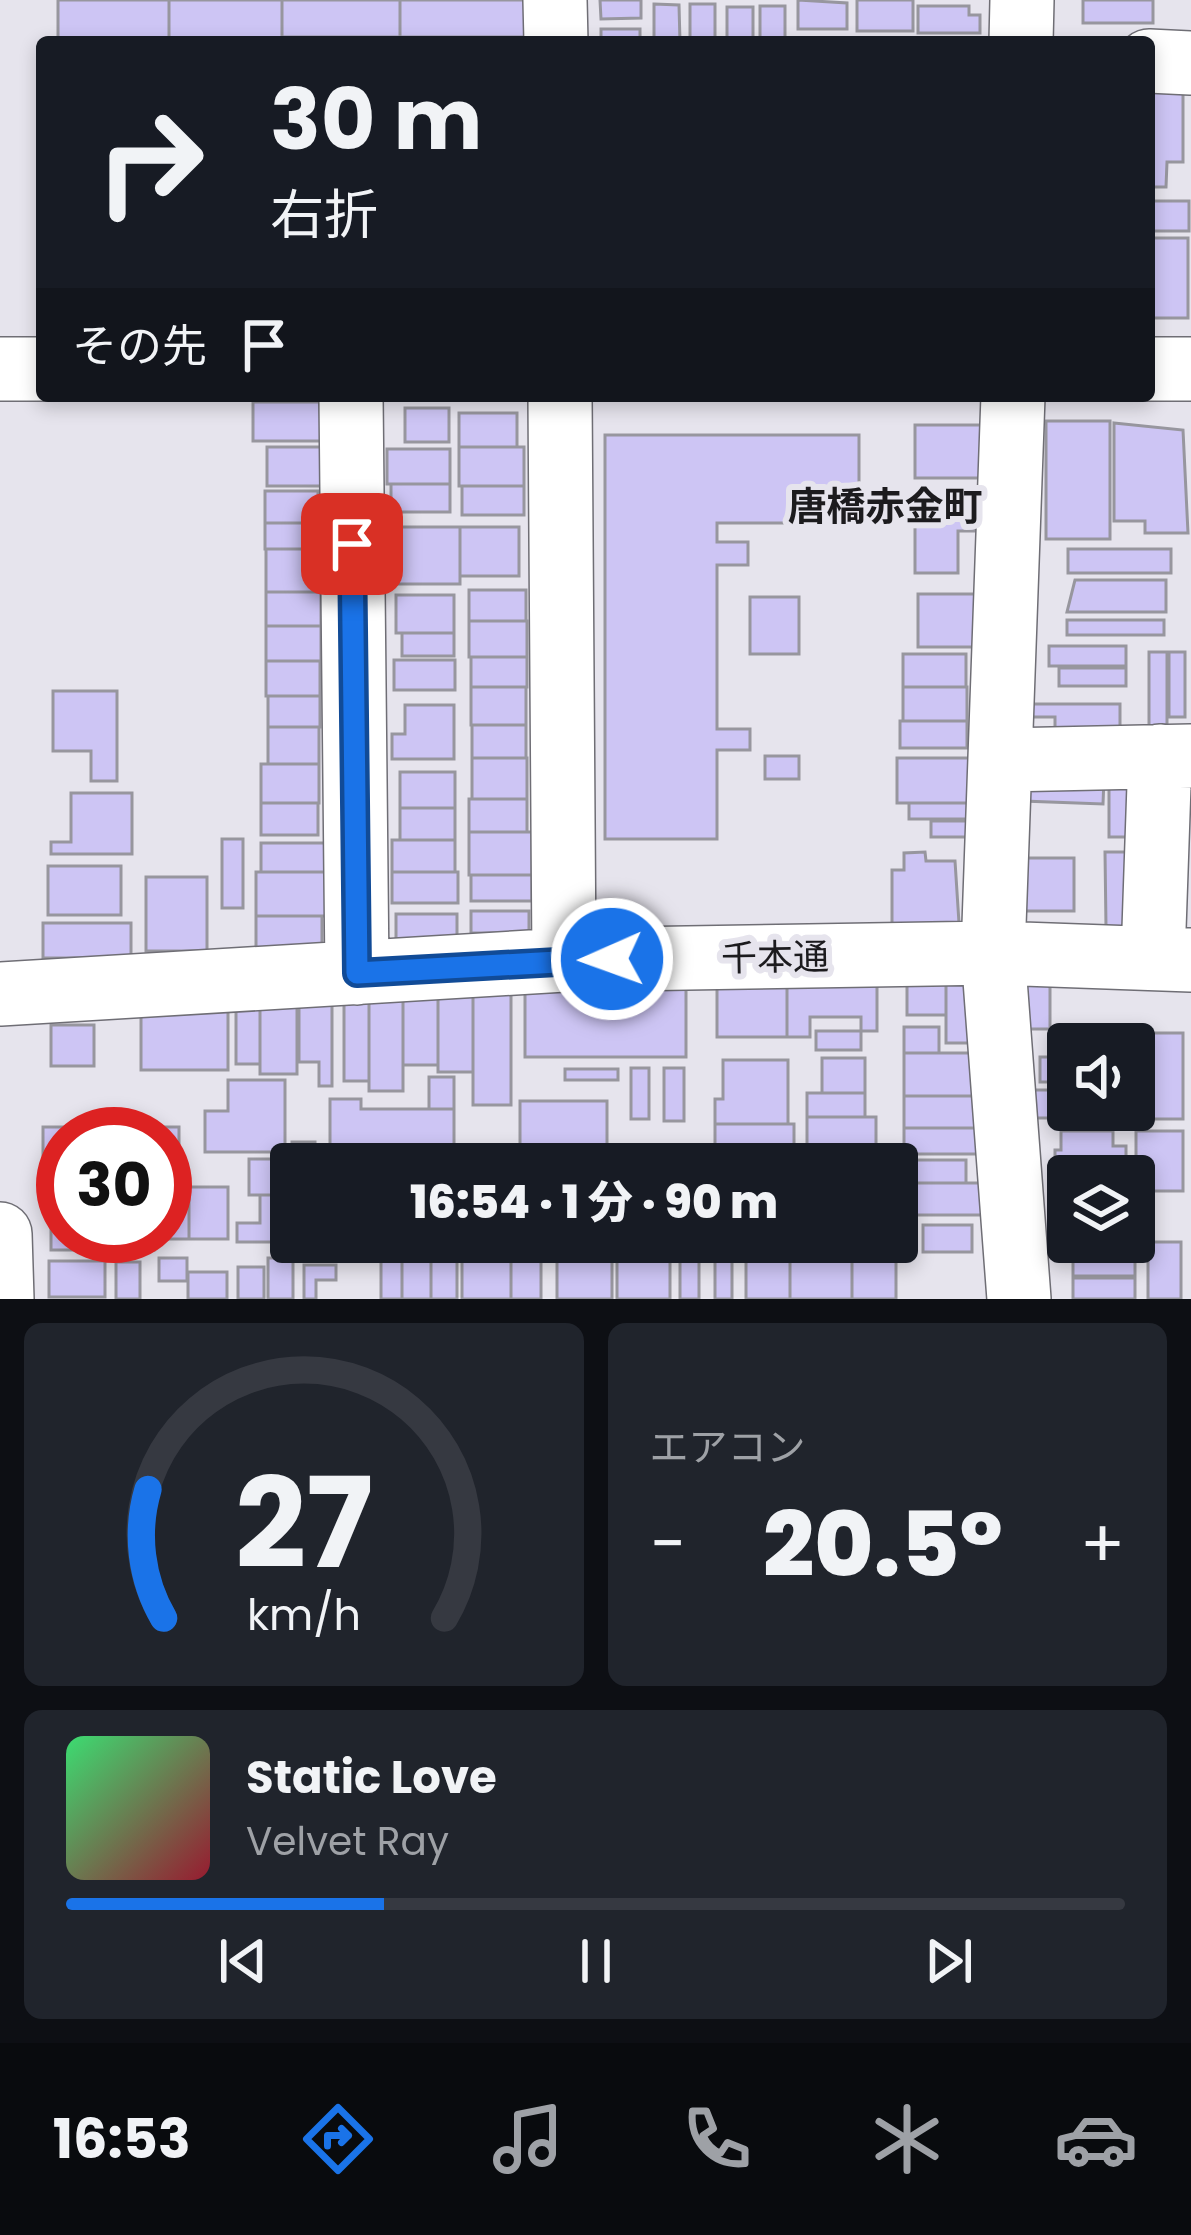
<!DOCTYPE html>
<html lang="ja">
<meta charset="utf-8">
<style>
:root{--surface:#171b24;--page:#20242c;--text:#f1f3f6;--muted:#9ea1a6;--line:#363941;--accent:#1a73e8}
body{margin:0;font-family:Poppins,"Noto Sans JP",sans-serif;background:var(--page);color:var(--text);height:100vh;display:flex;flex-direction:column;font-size:45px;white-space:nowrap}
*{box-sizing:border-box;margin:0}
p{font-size:39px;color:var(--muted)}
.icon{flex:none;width:66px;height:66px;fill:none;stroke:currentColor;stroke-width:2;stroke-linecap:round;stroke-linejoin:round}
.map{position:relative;height:1299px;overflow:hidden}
.details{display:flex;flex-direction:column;gap:24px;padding:24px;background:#0d0f14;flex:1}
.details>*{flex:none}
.hud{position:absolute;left:36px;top:36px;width:1119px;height:366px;border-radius:12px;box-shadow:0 6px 18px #0003;background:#171b24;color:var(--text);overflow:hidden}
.fabs{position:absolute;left:1047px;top:1023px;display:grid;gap:24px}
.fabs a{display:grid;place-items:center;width:108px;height:108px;border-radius:12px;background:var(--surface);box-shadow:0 6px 18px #0003;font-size:60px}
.speed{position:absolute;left:36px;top:1107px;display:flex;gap:24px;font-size:60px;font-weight:700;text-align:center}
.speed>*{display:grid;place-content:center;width:156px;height:156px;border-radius:50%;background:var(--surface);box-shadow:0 6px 18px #0003;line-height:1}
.speed .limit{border:18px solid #d22;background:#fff;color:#111}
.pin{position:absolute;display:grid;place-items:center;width:102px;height:102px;color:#fff;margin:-51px;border-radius:24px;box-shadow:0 6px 18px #0006}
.me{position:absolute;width:132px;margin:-66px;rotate:268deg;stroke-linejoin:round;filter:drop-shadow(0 0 9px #0008)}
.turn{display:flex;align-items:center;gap:42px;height:252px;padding:0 36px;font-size:54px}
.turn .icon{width:156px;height:156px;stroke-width:2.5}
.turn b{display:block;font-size:84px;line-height:102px}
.then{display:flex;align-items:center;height:114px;padding:0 36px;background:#0003;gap:24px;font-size:45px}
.big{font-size:90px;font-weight:800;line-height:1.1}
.details .tile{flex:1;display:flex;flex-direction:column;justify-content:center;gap:18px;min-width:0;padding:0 42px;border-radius:18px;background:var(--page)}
.details .dial{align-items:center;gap:0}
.dial svg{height:312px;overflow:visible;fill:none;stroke:var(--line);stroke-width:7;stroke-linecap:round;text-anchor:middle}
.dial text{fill:var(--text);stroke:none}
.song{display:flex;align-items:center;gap:36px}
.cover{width:144px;height:144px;border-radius:18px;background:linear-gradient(135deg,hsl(140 70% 55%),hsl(350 70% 35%))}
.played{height:12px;border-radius:6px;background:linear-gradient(90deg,var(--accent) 30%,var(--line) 30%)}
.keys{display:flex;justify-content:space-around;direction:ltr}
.heat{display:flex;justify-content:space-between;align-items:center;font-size:66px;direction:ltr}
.details .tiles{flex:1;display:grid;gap:24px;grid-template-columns:1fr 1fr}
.tile:last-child{grid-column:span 2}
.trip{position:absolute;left:270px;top:1143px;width:648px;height:120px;border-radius:12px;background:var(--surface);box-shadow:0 6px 18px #0003;font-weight:800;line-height:120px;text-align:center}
.tabs{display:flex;height:192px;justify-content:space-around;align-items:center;background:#090b0e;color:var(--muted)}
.tabs .icon{width:84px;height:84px}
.tabs .current{color:var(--accent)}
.tabs b{font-size:54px;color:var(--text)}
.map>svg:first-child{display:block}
.building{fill:#cdc5f4;stroke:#97969e;stroke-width:3}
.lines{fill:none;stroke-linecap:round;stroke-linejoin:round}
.minor-casing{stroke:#6f6e75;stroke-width:66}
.minor{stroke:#fff;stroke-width:63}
.route-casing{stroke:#114b97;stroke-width:30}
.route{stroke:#1a73e8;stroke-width:21}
.labels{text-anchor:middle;stroke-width:12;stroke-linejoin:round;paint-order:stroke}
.street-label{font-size:36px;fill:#1c1b1e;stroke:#e6e4ed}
.neighbourhood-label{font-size:39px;font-weight:bold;fill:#1c1b1e;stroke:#e6e4ed}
</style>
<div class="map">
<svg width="1191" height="1299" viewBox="0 0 1191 1299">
<rect width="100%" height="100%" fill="#e6e4ed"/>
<!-- building -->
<path class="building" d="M58,0H169V42H58Z
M169,0H282V40H169Z
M282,0H400V37H282Z
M400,0H529V37H400Z
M600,0H641V18L601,19Z
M798,0L847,3V29H798Z
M857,0H913V31H857Z
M1083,0H1153V23H1083Z
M654,4L679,5L680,42H654Z
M690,4H715V42H690Z
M760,6H785V42H760Z
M918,6H969V15H980V33H918Z
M727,7H753V42H727Z
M601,29H640V42H601Z
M1149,91H1183V162H1167L1166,187H1149Z
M1149,201H1189V231H1149Z
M1149,238H1188V318H1149Z
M253,402H322V441H253Z
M405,408H449V442H405Z
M459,413H517V447H459Z
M1046,421H1110V539H1046Z
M1114,423L1183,430L1188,533H1145V521H1114Z
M915,425H982V478H915Z
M605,435H859V523H717V542H748V565H717V729H750V750H717V839H605Z
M267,447H329V486H267Z
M459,447H524V486H459Z
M387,449H450V484H387Z
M391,484H450V512H391Z
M462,486H524V515H462Z
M265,491H318V523H265Z
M915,502H975V531H958V573H915Z
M265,523H321V549H265Z
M393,527H460V584H393Z
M460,527H519V576H460Z
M266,549H321V592H266Z
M1068,549H1171V573H1068Z
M1075,580H1166V612H1067Z
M469,590H526V621H469Z
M266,592H321V626H266Z
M918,594H984V647H918Z
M396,595H454V633H396Z
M750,597H799V654H750Z
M1067,620H1164V635H1067Z
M469,621H527V657H469Z
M266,626H321V661H266Z
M402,633H454V656H402Z
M1049,646H1126V666H1049Z
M1149,652H1167V743H1149Z
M1169,652H1185V717H1169Z
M903,654H966V687H903Z
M471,657H527V687H471Z
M394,660H455V690H394Z
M266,661H320V696H266Z
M1059,668H1126V686H1059Z
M471,687H526V725H471Z
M903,687H967V721H903Z
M53,691H117V781H91V751H53Z
M268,696H320V727H268Z
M1027,704H1120V733H1055V717H1027Z
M405,705H454V759H392V734H405Z
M900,721H967V748H900Z
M472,725H526V758H472Z
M268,727H319V764H268Z
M765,756H799V779H765Z
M472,758H527V799H472Z
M897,758H971V803H897Z
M1148,763V837H1109V764Z
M261,764H319V803H261Z
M400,772H455V808H400Z
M1104,778L1103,804L1023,801L1024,784Z
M71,793H132V854H51V842H71Z
M469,799H527V832H469Z
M261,803H318V835H261Z
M909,803H971V819H909Z
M400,808H455V840H400Z
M931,821H971V837H931Z
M469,832H532V875H469Z
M222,839H243V908H222Z
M392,840H455V872H392Z
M261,843H326V872H261Z
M925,852L926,861H955L959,923L892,924V870H904V853Z
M1105,852H1132V927H1106Z
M1024,858H1074V911H1024Z
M48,866H121V915H48Z
M256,872H326V916H256Z
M392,872H458V903H392Z
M471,875H532V901H471Z
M146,877H207V951H146Z
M471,911H529V933H471Z
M396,914H457V942H396Z
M256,916H322V952H256Z
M43,923H131V958H43Z
M1050,973V1029H1022V986Z
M907,974H946V1015H907Z
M946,974H975V1043H946Z
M787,977H877V1031H861V1017H810V1037H787Z
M717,987H787V1037H717Z
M525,988H686V1057H525Z
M473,990H511V1105H473Z
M344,993H369V1081H344Z
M369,993H403V1091H369Z
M403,993H438V1065H403Z
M438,993H473V1072H438Z
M299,997H332V1086H319V1062H299Z
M236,1001H260V1064H236Z
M260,1001H297V1074H260Z
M141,1007H228V1070H141Z
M51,1025H94V1066H51Z
M904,1027H939V1053H904Z
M816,1031H861V1050H816Z
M1051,1033H1183V1119H1112V1110H1134V1044L1051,1048Z
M904,1053H976V1096H904Z
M1040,1057H1068V1082H1040Z
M822,1058H865V1093H822Z
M723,1060H788V1124H715V1099H723Z
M631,1068H649V1119H631Z
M664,1068H684V1121H664Z
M565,1069H618V1080H565Z
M429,1077H454V1109H429Z
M228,1080H285V1152H205V1111H228Z
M1032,1090H1068V1110H1104V1118H1032Z
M807,1093H865V1117H807Z
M904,1096H976V1128H904Z
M330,1099H361V1109H454V1164H330Z
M520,1101H607V1164H520Z
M807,1117H876V1156H807Z
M715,1124H794V1155H715Z
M43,1127H179V1155H165V1134H63V1155H43Z
M904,1128H982V1154H904Z
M1061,1131H1113V1146H1126V1176H1068V1206H1061V1189H1055V1150H1061Z
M1136,1131H1183V1191H1136Z
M292,1142H315V1164H292Z
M717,1155H794V1164H717Z
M814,1156H876V1164H814Z
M249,1159H286V1195H249Z
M904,1160H966V1183H904Z
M904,1183H989V1215H904Z
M51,1184H63V1221H51Z
M189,1187H228V1239H189Z
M165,1191H189V1239H159L165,1236Z
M260,1195H286V1242H237V1223H260Z
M51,1221H63V1236H154V1250H51Z
M923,1225H972V1252H923Z
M557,1242H612V1299H557Z
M617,1242H670V1299H617Z
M680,1242L699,1246V1299H680Z
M715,1242H732V1299H715Z
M746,1242H790V1299H746Z
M790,1242H852V1299H790Z
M852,1242L896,1248V1299H852Z
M1073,1242H1135V1276H1073Z
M1148,1242H1181V1299H1148Z
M381,1251H402V1299H381Z
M402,1252H431V1299H402Z
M431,1252H457V1299H431Z
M462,1254H511V1299H462Z
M511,1254H541V1299H511Z
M159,1258H187V1281H159Z
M268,1258H293V1299H268Z
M49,1261H105V1297H49Z
M116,1262H140V1299H116Z
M304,1265H336V1280H316V1299H304Z
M238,1267H264V1299H238Z
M188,1272H227V1299H188Z
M1073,1278H1135V1299H1073Z"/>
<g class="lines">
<!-- minor casing -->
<g class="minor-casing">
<path id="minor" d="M555,0L556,42
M1021,42L1022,0
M1149,61L1191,63
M0,369H42
M1149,369H1191
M351,396L357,973
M560,396L564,960
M1013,396L993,953L1019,1299
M1000,760L1191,756
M1153,958L1160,756
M0,994L564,960L993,953L1191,960
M0,1234L2,1299"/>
</g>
<!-- minor -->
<use href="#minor" class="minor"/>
</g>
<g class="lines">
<!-- route casing -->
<g class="route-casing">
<path id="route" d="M352,544L357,973L612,959"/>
</g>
<!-- route -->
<use href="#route" class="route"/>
</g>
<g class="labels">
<!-- street labels -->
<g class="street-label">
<text transform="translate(775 957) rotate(-1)" y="13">千本通</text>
</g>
<!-- neighbourhood labels -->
<g class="neighbourhood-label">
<text x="885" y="520">唐橋赤金町</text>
</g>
</g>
</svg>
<div class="fabs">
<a><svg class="icon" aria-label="sound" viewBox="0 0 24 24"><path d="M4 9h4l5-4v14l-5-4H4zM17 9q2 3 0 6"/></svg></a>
<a><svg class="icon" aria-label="layers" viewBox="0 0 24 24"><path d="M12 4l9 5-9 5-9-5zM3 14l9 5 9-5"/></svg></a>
</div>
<div class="speed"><div class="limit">30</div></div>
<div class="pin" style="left:352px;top:544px;background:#d93025"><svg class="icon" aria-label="arrive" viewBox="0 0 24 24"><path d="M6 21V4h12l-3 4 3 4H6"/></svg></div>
<svg class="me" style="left:612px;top:959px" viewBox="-20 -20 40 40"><circle r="17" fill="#1a73e8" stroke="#fff" stroke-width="3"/><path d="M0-11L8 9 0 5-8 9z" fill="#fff"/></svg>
<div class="trip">16:54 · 1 分 · 90 m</div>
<div class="hud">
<div class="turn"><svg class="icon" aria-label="right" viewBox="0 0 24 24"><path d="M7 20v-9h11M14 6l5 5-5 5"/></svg><div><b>30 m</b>右折</div></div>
<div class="then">その先<svg class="icon" aria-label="arrive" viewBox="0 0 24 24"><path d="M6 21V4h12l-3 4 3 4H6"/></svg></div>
</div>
</div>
<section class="details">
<div class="tiles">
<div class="tile dial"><svg viewBox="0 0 100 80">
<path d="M14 69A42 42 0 1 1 86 69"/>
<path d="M14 69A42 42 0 0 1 10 36" stroke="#1a73e8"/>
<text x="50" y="56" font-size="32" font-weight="700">27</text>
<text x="50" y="72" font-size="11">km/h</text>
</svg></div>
<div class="tile"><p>エアコン</p>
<div class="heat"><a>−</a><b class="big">20.5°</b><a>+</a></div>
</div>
<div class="tile">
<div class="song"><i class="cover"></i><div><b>Static Love</b><p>Velvet Ray</p></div></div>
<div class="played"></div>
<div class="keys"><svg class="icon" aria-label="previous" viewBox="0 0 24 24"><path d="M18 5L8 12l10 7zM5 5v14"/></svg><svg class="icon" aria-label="pause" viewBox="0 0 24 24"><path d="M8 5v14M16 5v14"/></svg><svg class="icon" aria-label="next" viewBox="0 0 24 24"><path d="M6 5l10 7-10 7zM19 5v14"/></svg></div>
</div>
</div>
</section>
<nav class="tabs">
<b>16:53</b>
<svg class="icon current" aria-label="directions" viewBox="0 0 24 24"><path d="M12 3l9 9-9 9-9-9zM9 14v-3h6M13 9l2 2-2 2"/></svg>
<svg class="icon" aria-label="music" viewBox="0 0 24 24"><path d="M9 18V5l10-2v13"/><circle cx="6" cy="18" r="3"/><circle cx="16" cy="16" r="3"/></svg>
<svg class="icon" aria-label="phone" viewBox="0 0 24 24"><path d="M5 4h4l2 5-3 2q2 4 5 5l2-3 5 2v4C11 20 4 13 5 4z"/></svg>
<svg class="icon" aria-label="climate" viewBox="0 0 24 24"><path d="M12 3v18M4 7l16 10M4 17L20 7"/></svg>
<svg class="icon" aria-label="car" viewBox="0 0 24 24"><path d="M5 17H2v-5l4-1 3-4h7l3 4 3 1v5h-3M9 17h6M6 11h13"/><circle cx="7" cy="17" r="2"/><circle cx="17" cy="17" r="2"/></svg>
</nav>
